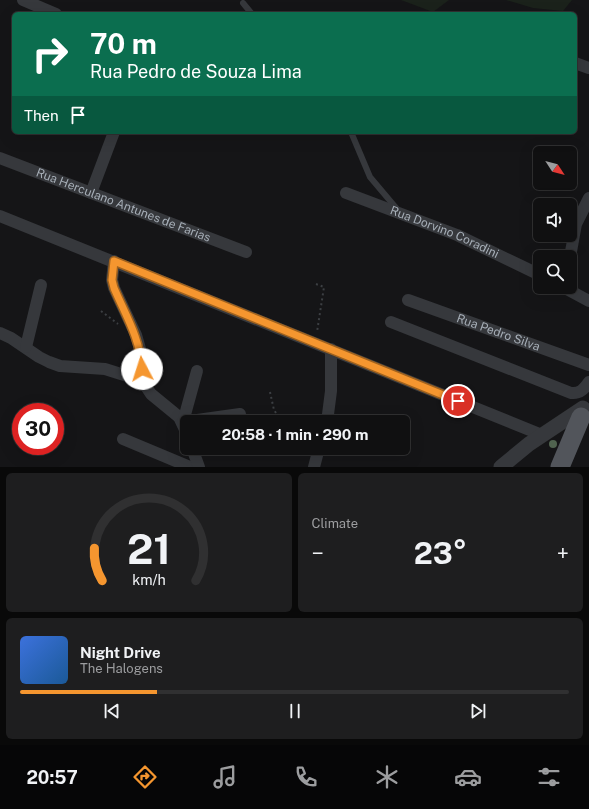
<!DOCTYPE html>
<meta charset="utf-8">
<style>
:root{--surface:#101011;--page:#1e1e1f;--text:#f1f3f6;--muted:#9c9d9f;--line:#303031;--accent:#f5962f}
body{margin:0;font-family:"Public Sans",sans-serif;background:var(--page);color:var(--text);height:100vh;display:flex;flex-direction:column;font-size:15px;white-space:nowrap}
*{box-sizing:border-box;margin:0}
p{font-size:13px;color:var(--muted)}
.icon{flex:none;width:22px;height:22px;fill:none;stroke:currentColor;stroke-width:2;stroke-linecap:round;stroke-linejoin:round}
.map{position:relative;height:467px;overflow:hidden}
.drawer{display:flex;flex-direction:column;gap:6px;padding:6px;background:#090909;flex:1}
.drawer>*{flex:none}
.hud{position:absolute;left:12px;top:12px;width:565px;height:122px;border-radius:6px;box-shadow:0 4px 16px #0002,0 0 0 1px var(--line);background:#0b6e4f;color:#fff;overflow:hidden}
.needle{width:26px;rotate:126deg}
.controls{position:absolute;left:533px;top:146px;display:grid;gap:8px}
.controls a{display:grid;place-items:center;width:44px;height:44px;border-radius:6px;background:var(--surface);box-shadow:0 4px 16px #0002,0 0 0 1px var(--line);font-size:20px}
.speed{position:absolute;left:12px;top:403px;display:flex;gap:8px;font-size:20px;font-weight:700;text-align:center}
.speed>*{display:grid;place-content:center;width:52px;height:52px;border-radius:50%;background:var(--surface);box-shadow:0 4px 16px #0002,0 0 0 1px var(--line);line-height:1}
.speed .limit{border:6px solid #d22;background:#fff;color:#111}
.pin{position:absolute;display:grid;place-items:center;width:34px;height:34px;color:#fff;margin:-17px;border:2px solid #fff;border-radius:50%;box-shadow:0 1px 4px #0007}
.me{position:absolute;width:44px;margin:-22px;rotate:355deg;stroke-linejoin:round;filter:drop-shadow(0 0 3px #0008)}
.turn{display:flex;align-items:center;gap:14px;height:84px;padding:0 12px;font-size:18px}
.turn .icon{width:52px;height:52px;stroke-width:2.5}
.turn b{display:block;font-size:28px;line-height:34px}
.then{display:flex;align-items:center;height:38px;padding:0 12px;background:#0003;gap:8px;font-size:15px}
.big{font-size:30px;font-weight:700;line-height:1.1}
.drawer .card{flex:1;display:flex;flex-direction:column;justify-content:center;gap:6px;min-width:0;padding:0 14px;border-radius:6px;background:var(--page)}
.drawer .dial{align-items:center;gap:0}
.dial svg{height:104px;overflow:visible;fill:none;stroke:var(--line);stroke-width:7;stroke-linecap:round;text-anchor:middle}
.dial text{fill:var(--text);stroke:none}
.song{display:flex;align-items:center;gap:12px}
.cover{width:48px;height:48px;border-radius:6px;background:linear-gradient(135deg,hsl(220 70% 55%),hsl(210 70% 35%))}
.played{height:4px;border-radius:2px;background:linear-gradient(90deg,var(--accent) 25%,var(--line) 25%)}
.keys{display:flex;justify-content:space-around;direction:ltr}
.heat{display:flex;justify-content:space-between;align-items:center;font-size:22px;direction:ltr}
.drawer .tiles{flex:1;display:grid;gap:6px;grid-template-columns:1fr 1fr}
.card:last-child{grid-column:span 2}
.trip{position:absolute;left:180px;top:415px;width:230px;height:40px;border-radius:6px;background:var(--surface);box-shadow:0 4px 16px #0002,0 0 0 1px var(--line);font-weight:700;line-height:40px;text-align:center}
.tab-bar{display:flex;height:64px;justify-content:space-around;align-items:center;background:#060607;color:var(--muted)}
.tab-bar .icon{width:28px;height:28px}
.tab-bar .active{color:var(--accent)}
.tab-bar b{font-size:18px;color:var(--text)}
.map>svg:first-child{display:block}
.green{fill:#1b221b}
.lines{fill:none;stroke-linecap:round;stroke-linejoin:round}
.path{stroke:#3c3f43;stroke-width:2;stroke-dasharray:2 3;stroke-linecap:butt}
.service{stroke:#36383c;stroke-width:6}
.minor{stroke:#36383c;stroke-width:12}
.tertiary{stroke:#36383c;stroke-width:15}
.primary{stroke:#52555b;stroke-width:19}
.tree{fill:#50634f}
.route-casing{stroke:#9f621f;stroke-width:10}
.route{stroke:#f5962f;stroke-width:7}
.labels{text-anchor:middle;stroke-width:4;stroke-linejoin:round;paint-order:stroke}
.street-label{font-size:12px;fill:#a6aeb7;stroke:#101012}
</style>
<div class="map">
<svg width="589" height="467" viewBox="0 0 589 467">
<rect width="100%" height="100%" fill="#151517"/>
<!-- green -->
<path class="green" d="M401,0H449L433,12Z
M506,0H572L563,11L533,8Z"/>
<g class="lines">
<!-- path -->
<path class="path" d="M316,284L324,287L317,332
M101,311L118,324
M270,392L274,410L282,422"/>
<!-- service -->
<path class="service" d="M243,3L252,14
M336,14H356
M351,132L370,177L397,209"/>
<!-- minor -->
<g class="minor">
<path d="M23,0L56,14"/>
<path d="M575,63L589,68"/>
<path id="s1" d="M0,158L246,252"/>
<path d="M91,193L114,132"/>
<path id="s2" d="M346,193L457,235L540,275"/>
<path d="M0,216L542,435"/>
<path d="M570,257L576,224L589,198"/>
<path d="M114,261L112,280L114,288L136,335L140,349L143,381L145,385L151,394L179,417L187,434"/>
<path d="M563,287L589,301"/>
<path id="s3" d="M408,300L589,365"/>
<path d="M391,322L571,393C580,394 584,389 589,382"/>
<path d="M0,333L11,338L39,357L49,362L60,366L105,369L143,381"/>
<path d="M26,347L41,285"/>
<path d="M197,371L183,422L240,414"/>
<path d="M327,422L331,391V349"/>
<path d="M123,439L190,467"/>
<path d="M192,448L199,467"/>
<path d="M314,467L319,448"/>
</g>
<!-- tertiary -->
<path class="tertiary" d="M501,467L529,444L583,408"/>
<!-- primary -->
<path class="primary" d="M560,467L581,417"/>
</g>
<!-- trees -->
<circle class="tree" cx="553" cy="444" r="4"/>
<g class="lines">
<!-- route casing -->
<g class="route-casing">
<path id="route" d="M142,369C140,338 126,316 114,288L112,280L114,261L458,401"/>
</g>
<!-- route -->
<use href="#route" class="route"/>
</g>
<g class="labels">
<!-- street labels -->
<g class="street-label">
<text dy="4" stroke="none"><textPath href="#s1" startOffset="132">Rua Herculano Antunes de Farias</textPath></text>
<text dy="4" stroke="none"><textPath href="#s2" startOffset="106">Rua Dorvino Coradini</textPath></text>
<text dy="4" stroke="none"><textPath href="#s3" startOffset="96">Rua Pedro Silva</textPath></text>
</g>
</g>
</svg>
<div class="controls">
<a><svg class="needle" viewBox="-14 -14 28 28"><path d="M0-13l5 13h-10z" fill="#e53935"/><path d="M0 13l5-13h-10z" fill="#9c9d9f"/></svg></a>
<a><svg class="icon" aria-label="sound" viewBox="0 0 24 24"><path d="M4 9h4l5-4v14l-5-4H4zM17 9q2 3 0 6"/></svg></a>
<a><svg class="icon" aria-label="search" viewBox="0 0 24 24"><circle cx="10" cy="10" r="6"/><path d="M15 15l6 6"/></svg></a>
</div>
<div class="speed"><div class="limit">30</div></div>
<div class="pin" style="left:458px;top:401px;background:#d93025"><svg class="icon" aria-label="arrive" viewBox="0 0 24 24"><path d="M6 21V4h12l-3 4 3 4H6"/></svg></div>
<svg class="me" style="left:142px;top:369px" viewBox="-20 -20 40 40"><circle r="19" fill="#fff"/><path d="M0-13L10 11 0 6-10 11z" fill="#f5962f"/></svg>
<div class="trip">20:58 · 1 min · 290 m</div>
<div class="hud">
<div class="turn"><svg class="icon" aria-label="right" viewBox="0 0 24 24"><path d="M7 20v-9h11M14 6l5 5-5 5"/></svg><div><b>70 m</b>Rua Pedro de Souza Lima</div></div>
<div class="then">Then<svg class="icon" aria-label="arrive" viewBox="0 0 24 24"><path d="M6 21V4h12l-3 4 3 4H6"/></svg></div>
</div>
</div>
<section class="drawer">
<div class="tiles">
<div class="card dial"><svg viewBox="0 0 100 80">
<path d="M14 69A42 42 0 1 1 86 69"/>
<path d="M14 69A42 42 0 0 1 8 44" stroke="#f5962f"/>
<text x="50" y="56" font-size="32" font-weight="700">21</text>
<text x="50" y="72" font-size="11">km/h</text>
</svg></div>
<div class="card"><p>Climate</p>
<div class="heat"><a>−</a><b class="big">23°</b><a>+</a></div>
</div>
<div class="card">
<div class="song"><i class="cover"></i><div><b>Night Drive</b><p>The Halogens</p></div></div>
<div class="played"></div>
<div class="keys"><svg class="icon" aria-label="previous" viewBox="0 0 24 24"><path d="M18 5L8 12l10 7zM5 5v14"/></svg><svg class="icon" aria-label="pause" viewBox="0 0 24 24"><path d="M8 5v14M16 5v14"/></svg><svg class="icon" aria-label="next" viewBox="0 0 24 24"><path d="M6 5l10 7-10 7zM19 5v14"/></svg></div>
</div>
</div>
</section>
<nav class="tab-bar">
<b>20:57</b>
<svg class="icon active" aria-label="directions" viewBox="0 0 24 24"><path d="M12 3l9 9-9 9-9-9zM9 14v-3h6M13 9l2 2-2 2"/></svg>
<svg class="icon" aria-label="music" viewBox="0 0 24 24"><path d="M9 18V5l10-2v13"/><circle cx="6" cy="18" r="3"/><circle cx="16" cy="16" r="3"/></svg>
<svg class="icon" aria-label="phone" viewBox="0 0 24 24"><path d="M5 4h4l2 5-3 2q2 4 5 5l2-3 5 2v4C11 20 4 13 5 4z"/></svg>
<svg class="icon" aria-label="climate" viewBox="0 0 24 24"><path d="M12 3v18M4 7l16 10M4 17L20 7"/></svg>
<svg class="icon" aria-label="car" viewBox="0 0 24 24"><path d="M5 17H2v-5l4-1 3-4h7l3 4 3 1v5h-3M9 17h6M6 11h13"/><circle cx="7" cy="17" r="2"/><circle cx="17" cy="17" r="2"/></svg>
<svg class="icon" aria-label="filters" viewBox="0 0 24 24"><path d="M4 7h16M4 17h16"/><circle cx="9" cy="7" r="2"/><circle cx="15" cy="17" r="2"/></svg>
</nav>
